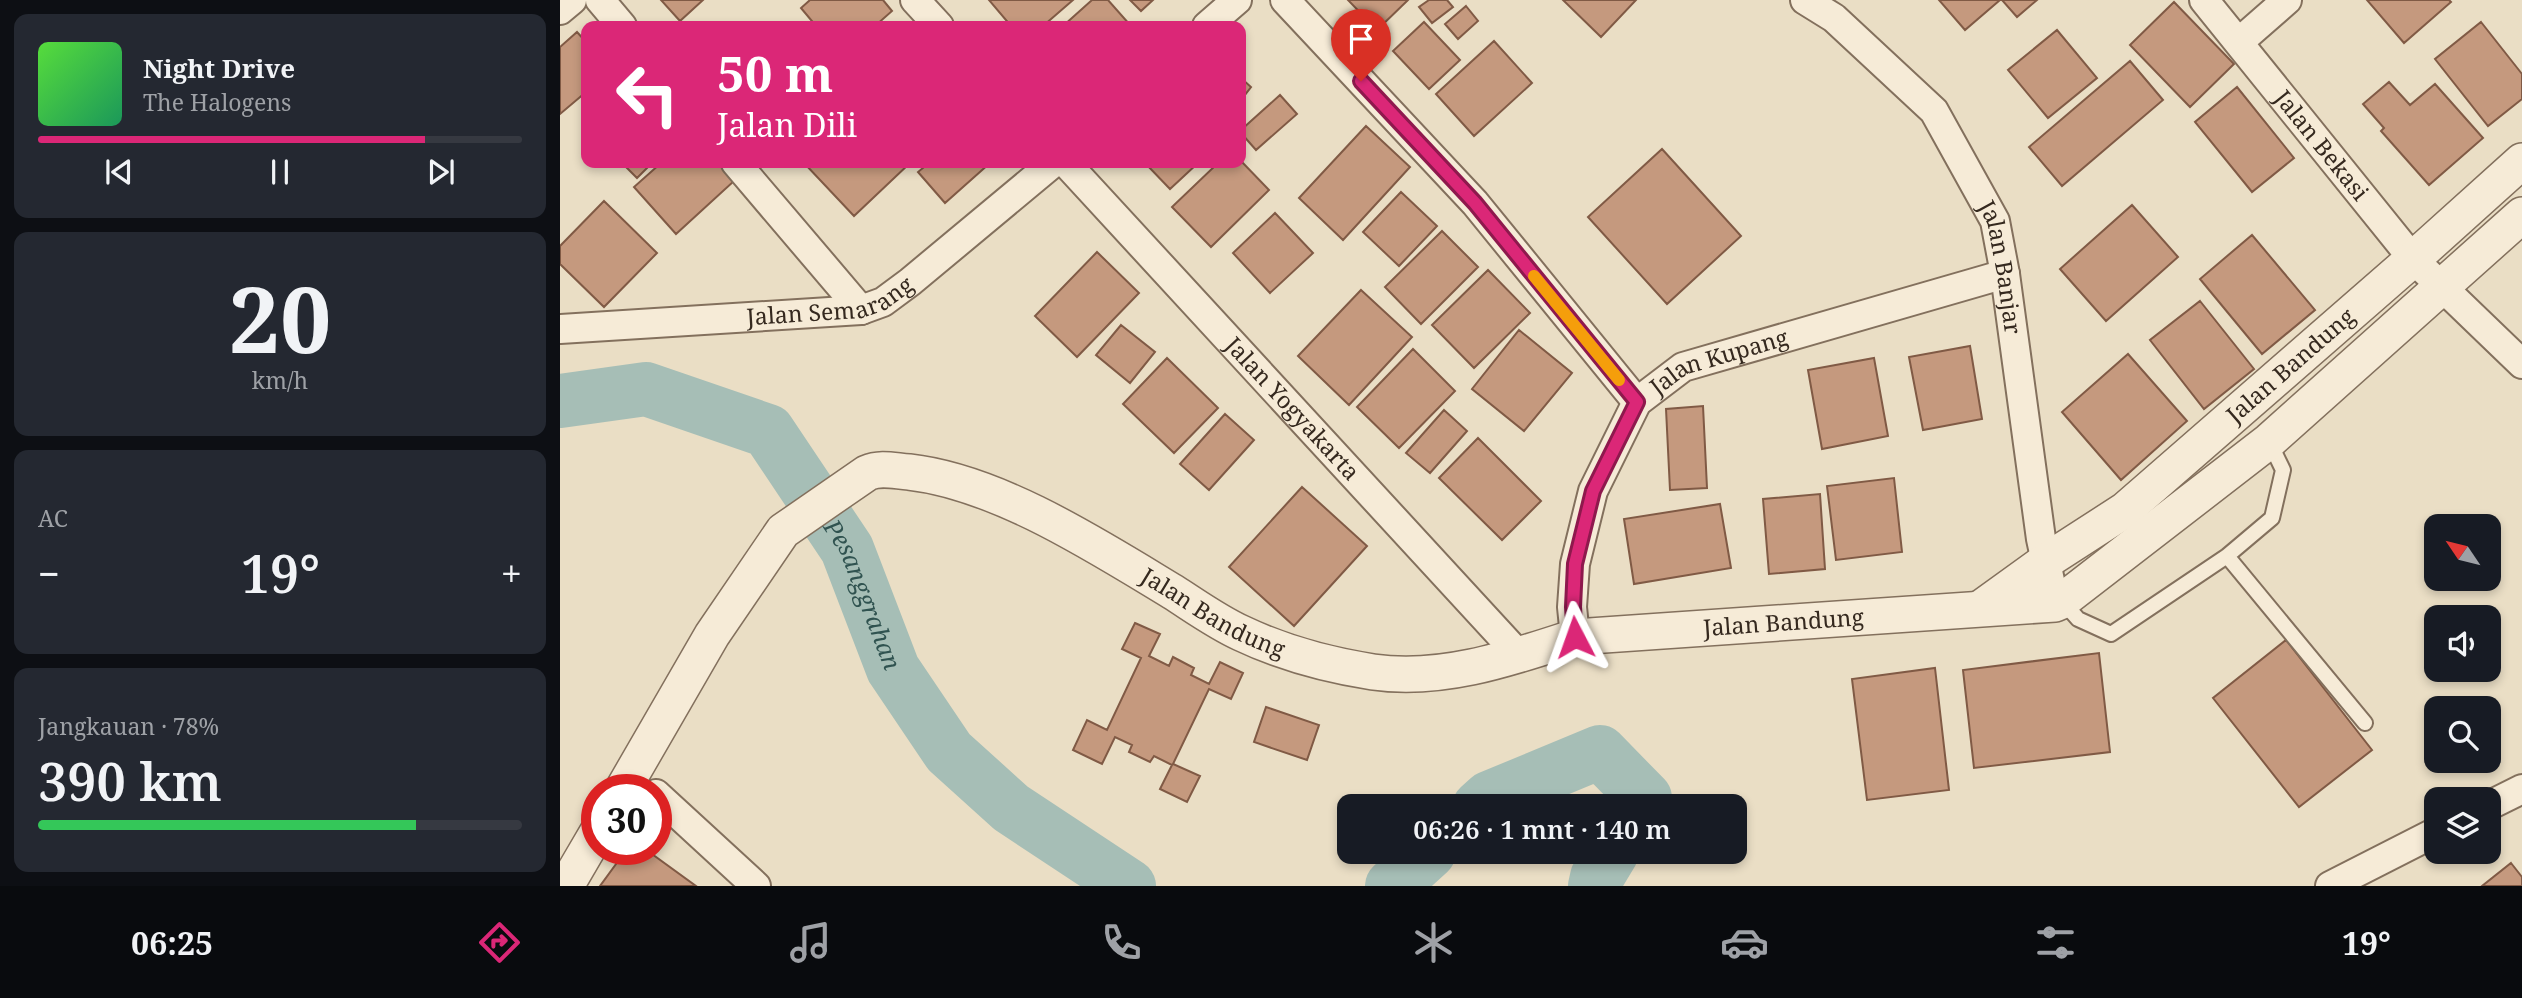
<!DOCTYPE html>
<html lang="id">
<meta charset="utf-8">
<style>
:root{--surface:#171b24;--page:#242831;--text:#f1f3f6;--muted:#9ea1a6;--line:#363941;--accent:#db2777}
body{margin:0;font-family:"Noto Serif",serif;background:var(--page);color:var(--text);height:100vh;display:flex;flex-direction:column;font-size:26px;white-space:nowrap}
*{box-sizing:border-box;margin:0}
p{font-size:23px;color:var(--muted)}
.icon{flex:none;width:38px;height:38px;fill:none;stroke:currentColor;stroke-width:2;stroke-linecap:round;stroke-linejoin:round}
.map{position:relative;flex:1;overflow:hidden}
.sheet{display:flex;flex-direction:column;gap:14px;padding:14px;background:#0d0f14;width:560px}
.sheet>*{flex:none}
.hud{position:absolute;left:21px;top:21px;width:665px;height:147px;border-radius:14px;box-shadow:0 4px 10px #0003;background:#db2777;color:#fff;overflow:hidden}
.needle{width:46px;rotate:305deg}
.fabs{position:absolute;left:1864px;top:514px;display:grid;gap:14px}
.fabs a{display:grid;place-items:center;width:77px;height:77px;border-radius:14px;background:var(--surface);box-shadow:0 4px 10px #0003;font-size:35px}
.speed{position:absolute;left:21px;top:774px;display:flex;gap:14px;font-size:35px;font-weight:700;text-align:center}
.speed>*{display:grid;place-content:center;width:91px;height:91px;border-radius:50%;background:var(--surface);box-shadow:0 4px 10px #0003;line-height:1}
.speed .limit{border:10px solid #d22;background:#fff;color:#111}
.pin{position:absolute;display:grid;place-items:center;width:60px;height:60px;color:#fff;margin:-72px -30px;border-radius:50% 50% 50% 0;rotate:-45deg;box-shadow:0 0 7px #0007}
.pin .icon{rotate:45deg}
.me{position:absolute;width:77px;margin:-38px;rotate:356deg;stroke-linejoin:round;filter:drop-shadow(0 0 5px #0008)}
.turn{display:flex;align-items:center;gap:24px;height:147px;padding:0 21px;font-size:32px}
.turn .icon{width:91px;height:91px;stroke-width:2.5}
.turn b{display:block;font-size:49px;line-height:60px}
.big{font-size:52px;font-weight:600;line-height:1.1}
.sheet .card{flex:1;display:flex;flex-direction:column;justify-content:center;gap:10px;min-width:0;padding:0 24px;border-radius:14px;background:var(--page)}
.sheet .dial{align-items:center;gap:0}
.dial b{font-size:91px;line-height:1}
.song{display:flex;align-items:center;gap:21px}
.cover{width:84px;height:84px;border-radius:10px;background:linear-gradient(135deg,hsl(110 70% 55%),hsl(150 70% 35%))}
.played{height:7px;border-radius:4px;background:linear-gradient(90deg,var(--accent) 80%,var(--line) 80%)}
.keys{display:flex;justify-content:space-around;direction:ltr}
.heat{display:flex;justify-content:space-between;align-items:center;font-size:38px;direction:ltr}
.charge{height:10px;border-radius:5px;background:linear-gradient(90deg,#34c759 78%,var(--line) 0)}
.trip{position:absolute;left:777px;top:794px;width:410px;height:70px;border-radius:14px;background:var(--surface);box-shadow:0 4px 10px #0003;font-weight:600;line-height:70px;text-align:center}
.tab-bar{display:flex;height:112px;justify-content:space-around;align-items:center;background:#090b0e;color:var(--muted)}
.tab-bar .icon{width:49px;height:49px}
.tab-bar .selected{color:var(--accent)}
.tab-bar b{font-size:32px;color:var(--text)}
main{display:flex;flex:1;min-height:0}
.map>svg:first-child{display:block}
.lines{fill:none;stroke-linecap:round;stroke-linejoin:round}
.river{stroke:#a6beb6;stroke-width:54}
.building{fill:#c5997e;stroke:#805a45;stroke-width:2}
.service-casing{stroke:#83705d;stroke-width:18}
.minor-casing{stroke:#83705d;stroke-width:32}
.tertiary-casing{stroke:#83705d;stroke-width:38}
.service{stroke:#f6ebd7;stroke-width:14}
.minor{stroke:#f6ebd7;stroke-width:28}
.tertiary{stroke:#f6ebd7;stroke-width:35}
.route-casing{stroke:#8e194d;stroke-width:18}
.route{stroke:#db2777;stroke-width:12}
.slow{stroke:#f59e0b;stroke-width:12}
.labels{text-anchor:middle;stroke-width:7;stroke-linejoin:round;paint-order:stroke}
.street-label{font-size:23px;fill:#35291f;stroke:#f2e8d4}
.water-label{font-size:24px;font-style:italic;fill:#305350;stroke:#f2e8d4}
</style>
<main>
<section class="sheet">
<div class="card">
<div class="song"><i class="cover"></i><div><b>Night Drive</b><p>The Halogens</p></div></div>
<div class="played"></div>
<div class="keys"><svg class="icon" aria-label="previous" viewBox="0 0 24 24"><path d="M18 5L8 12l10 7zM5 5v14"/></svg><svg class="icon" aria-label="pause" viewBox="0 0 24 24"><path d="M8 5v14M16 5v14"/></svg><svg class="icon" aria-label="next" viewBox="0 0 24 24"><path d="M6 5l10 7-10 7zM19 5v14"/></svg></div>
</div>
<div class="card dial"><b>20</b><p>km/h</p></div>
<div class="card"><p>AC</p>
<div class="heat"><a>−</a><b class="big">19°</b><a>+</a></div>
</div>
<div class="card"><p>Jangkauan · 78%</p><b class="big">390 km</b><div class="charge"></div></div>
</section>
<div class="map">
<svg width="1962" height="886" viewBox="0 0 1962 886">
<rect width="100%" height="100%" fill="#eadec5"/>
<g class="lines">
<!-- river -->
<g class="river">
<path id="s1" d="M0,401L86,389L208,431L287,549L333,669L389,752L451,808L569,886"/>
<path d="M919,807L929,798L1040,752L1085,798L1080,807"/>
<path d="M832,886L869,852"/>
<path d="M1035,886L1037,877L1052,852"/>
</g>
</g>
<!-- building -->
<path class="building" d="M101,0H143L120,21Z
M250,0H323L332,11L315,26H256L241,8Z
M429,0H513L483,26H451Z
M532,0H548L571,26H503Z
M570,0H593L581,11Z
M788,0H848L817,30Z
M869,0H887L893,7L872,23L859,7Z
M1003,0H1076L1041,37Z
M1379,0H1440L1405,30Z
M1442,0H1477L1457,17Z
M1807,0H1889L1891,2L1844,43Z
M1614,2L1674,64L1630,107L1570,45Z
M906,6L918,21L898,39L885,24Z
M864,22L900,60L869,89L833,51Z
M1921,22L1962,74V99L1928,126L1875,59Z
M1497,30L1537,78L1488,118L1448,70Z
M17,32L26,42V92L0,114V47Z
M934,41L972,83L914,136L876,94Z
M1570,61L1603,100L1502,186L1469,147Z
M681,78L691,87L681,100Z
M1829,82L1850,105L1875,84L1923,138L1869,185L1821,131L1824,128L1803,104Z
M1677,87L1734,158L1692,192L1635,122Z
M720,95L737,114L696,150L681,133V130Z
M806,126L850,167L783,240L739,198Z
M1102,149L1181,236L1107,304L1028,217Z
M681,161L709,190L651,247L612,207L658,163H681Z
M62,163H92L77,178Z
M101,163H158L174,181L116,234L74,187Z
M244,163H350L294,216Z
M369,163H430L385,203L358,172Z
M585,163H638L610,189Z
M841,192L877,226L839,266L803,232Z
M44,201L97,253L44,307L0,264V246Z
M1572,205L1618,257L1546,321L1500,269Z
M715,213L753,253L710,293L673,253Z
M882,231L918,267L861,324L825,287Z
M1692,235L1755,310L1702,354L1640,279Z
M537,252L579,293L517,357L475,316Z
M928,270L970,313L914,368L872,325Z
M801,290L852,337L789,405L738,356Z
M1640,301L1694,369L1644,409L1590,340Z
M561,325L595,352L570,383L536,355Z
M959,330L1012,373L964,431L912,389Z
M1410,346L1422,419L1363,430L1349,357Z
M853,349L895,391L839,448L797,407Z
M1568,354L1627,421L1561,480L1502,412Z
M607,358L658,408L614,453L563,404Z
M1314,358L1328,436L1262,449L1248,370Z
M1143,406L1147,488L1110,490L1106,409Z
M884,410L907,431L870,473L846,453Z
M665,414L694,440L649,490L620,464Z
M918,438L981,501L942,540L879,478Z
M1334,478L1342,552L1276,560L1267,486Z
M742,487L807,546L734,626L669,567Z
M1260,494L1265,569L1209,574L1203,499Z
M1160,504L1171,568L1074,584L1064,519Z
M575,623L600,634L589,656L609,666L613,657L634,668L631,675L649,684L660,662L683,673L671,699L649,689L613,764L640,776L627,802L600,789L612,765L594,756L590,762L569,752L572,745L555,737L542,764L513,750L527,720L547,730L581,658L562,649Z
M1726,640L1812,750L1739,807L1653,698Z
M1539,653L1550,752L1414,768L1403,670Z
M1375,668L1389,790L1307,800L1292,679Z
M706,707L759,725L747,760L694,742Z
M67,849H85L136,886H40Z
M1951,863L1962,877V886H1922Z"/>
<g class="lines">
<!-- service casing -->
<g class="service-casing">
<path id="service" d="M1667,556L1805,723
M1503,602L1518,619L1551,634L1667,556L1712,518L1723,470L1709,441"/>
</g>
<!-- minor casing -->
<g class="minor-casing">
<g id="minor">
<path d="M40,0L62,26"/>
<path d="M355,0L379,26"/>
<path d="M725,0L915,203L1077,402"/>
<path id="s2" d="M1245,0L1274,18L1374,111L1435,221L1445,274L1481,539L1495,604"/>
<path id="s3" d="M1644,0L1853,259L1962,364"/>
<path d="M0,10L12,0"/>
<path d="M647,26L677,0"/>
<path d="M1679,42L1727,0"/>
<path d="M176,163L301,310"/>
<path id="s4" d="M506,163L959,655"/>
<path id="s5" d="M0,329L301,310L323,302L350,282L493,163"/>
<path id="s6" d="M1015,637L1012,607L1015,564L1033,491L1077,402L1123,367L1445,274"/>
<path d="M96,794L196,886"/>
<path d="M1928,806L1962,789"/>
<path d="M1770,886L1876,832"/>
</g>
</g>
<!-- tertiary casing -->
<g class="tertiary-casing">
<g id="tertiary">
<path id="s7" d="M1421,608L1486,561L1565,510L1853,259L1962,161"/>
<path id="s8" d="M63,789L152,635L223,531L307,473C321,467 334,471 349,472C438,482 537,546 613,592C635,606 657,622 681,633C723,653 768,665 813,672C882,682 951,658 1015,637L1495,604L1502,601L1709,441L1962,215"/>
<path d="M6,886L37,833"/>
</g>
</g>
<!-- service -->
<use href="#service" class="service"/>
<!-- minor -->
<use href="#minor" class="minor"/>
<!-- tertiary -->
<use href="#tertiary" class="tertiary"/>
</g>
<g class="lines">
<!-- route casing -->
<g class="route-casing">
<path id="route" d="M801,81L915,203L1077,402L1033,491L1015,564L1013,607L1015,637"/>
</g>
<!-- route -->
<use href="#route" class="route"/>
<!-- slow -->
<path class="slow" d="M974,276L1059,380"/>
</g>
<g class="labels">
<!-- street labels -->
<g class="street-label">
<text dy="8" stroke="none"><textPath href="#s3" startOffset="187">Jalan Bekasi</textPath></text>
<text dy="8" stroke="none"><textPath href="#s2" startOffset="343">Jalan Banjar</textPath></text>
<text dy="8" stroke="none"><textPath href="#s5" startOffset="273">Jalan Semarang</textPath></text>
<text dy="8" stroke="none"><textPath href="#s6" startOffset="341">Jalan Kupang</textPath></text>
<text dy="8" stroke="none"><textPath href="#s7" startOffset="394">Jalan Bandung</textPath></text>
<text dy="8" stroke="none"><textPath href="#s4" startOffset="334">Jalan Yogyakarta</textPath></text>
<text dy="8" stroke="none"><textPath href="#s8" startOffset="786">Jalan Bandung</textPath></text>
<text dy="8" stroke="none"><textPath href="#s8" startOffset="1374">Jalan Bandung</textPath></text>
</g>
<!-- water labels -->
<g class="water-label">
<text dy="8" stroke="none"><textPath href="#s1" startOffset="406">Pesanggrahan</textPath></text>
</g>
</g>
</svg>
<div class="fabs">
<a><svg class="needle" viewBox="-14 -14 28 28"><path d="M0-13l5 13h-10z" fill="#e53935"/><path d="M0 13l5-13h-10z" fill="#9ea1a6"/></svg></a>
<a><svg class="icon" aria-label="sound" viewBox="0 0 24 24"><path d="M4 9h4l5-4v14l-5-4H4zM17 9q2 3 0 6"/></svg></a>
<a><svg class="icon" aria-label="search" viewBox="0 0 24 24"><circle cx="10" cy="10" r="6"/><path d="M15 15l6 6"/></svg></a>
<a><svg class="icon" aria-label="layers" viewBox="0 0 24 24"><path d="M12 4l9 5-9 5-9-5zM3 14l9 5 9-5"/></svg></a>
</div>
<div class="speed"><div class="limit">30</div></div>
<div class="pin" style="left:801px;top:81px;background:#d93025"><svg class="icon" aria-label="arrive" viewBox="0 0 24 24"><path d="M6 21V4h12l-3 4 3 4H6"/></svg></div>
<svg class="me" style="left:1015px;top:637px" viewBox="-20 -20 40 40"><path d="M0-17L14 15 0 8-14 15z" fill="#db2777" stroke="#fff" stroke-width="4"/></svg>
<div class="trip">06:26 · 1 mnt · 140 m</div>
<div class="hud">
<div class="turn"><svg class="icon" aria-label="left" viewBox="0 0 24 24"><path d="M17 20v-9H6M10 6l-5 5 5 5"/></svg><div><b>50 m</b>Jalan Dili</div></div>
</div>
</div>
</main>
<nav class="tab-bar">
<b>06:25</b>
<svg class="icon selected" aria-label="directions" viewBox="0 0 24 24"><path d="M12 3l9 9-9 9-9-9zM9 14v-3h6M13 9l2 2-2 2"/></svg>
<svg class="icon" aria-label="music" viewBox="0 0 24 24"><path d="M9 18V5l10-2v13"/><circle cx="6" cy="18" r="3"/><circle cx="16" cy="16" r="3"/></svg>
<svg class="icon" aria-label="phone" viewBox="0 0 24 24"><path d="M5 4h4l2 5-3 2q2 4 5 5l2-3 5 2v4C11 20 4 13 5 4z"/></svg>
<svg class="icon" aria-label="climate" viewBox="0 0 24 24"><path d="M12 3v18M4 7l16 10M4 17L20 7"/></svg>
<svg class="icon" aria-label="car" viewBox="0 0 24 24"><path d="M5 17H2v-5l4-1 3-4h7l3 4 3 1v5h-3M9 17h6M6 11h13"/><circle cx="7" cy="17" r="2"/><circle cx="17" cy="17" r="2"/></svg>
<svg class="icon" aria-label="filters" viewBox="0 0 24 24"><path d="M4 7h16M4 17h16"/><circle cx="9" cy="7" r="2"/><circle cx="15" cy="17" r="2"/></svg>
<b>19°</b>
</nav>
